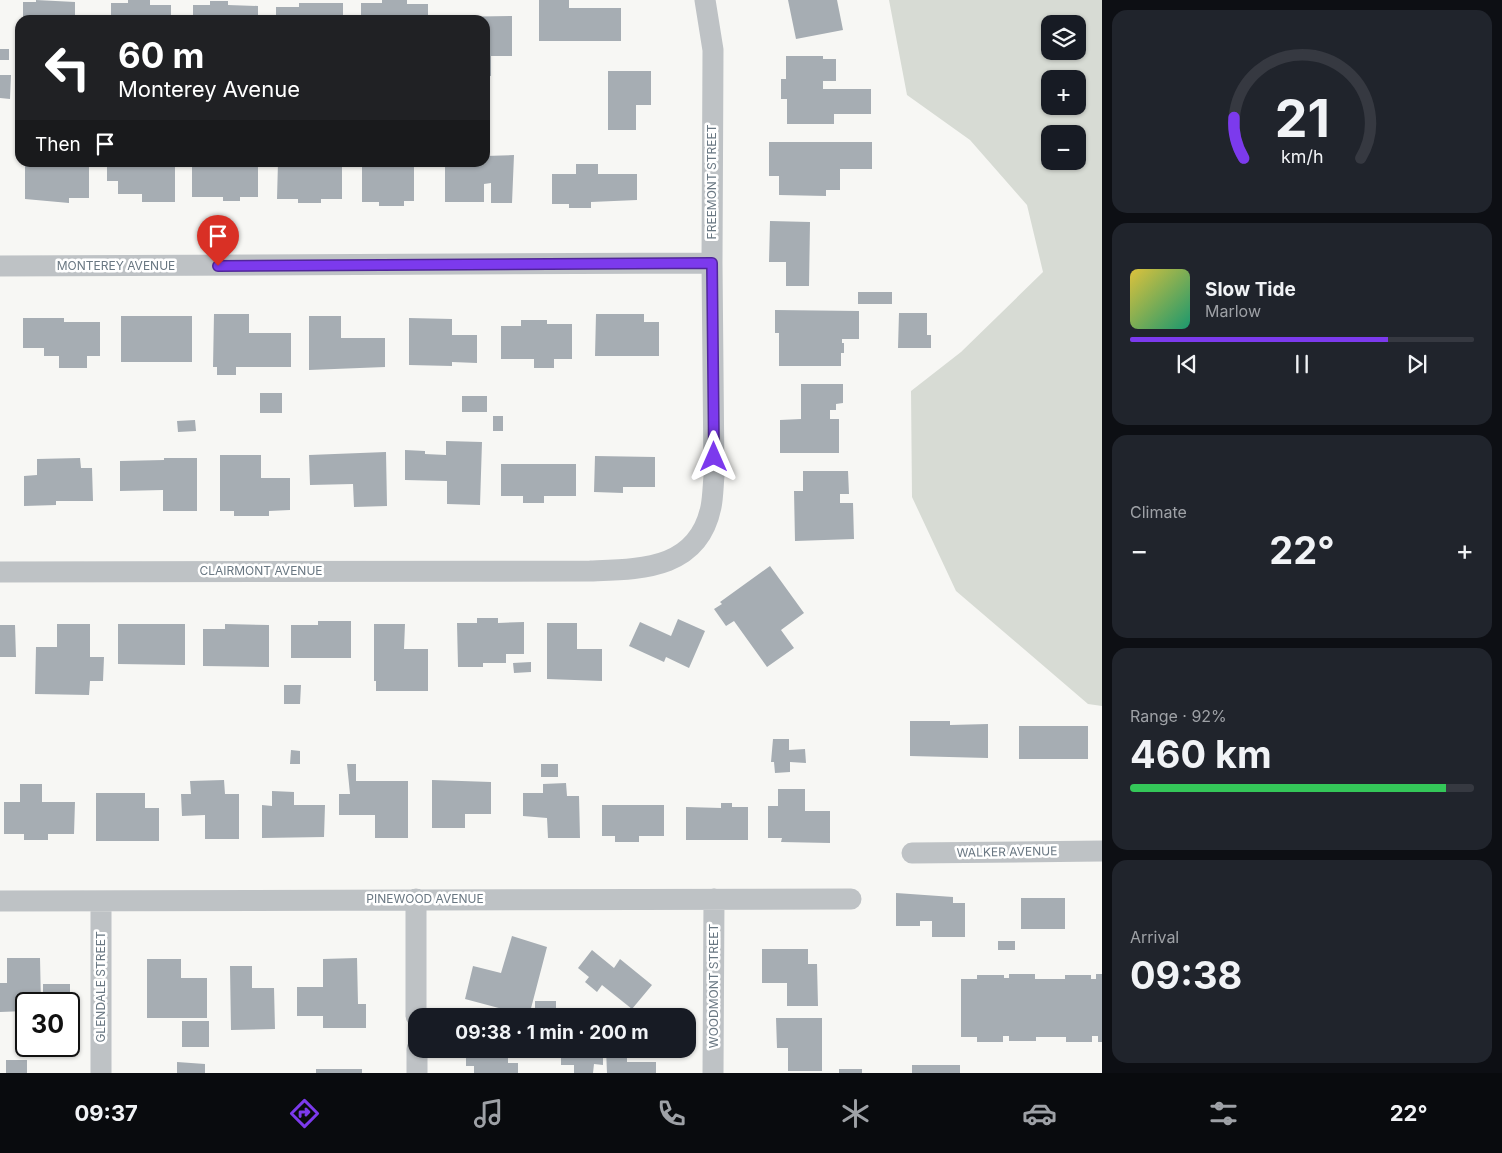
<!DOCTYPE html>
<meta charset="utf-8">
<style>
:root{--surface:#171b24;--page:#20242c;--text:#f1f3f6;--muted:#9ea1a6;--line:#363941;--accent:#7c3aed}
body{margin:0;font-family:Inter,sans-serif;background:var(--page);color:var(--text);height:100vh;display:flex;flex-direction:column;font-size:19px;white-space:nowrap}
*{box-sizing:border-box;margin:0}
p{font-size:16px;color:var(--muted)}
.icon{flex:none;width:28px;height:28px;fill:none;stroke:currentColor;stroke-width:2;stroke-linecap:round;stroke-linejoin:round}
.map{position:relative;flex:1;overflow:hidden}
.details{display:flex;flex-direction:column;gap:10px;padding:10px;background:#0d0f14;width:400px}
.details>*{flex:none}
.banner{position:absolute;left:15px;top:15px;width:475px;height:152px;border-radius:15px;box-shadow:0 1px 4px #0004;background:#202124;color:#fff;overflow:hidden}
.fabs{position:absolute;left:1041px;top:15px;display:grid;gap:10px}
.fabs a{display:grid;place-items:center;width:45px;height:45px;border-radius:10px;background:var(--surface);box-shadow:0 1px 4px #0004;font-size:25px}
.speed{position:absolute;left:15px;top:992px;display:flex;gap:10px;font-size:25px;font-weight:700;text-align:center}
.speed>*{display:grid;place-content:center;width:65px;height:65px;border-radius:50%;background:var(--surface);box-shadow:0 1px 4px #0004;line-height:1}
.speed .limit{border:2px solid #111;border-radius:8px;background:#fff;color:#111}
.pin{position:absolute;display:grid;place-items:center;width:42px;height:42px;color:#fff;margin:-51px -21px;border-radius:50% 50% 50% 0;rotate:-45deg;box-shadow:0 0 5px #0007}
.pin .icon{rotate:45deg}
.me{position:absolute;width:55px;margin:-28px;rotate:0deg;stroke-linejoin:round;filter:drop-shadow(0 0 4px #0008)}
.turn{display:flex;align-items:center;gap:18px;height:105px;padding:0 20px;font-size:22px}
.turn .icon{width:65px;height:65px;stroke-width:2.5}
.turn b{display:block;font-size:35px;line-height:42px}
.then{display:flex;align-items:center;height:48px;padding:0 20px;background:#0003;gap:10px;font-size:19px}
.big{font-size:38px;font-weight:700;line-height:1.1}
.details .card{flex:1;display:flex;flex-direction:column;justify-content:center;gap:8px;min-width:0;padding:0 18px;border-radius:15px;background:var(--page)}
.details .dial{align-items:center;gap:0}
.dial svg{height:130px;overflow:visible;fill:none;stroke:var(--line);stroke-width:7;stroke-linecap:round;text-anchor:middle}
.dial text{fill:var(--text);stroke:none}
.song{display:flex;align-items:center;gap:15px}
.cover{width:60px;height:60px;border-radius:8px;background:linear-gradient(135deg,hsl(50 70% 55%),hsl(160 70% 35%))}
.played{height:5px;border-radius:2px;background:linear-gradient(90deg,var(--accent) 75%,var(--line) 75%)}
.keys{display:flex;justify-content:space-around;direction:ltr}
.heat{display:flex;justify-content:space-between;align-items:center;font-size:28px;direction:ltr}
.charge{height:8px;border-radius:4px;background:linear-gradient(90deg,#34c759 92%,var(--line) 0)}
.trip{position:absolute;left:408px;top:1008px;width:288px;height:50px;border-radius:15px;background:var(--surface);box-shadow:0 1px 4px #0004;font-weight:700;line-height:50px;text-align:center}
.menu{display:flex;height:80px;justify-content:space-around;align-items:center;background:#090b0e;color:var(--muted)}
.menu .icon{width:35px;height:35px}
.menu .on{color:var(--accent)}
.menu b{font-size:22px;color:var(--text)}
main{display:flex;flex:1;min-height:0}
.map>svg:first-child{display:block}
.green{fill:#d7dbd4;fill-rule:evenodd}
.building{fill:#a6adb3}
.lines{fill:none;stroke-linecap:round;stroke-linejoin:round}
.minor{stroke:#bec2c5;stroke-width:21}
.route-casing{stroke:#51269a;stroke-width:12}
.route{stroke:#7c3aed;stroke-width:9}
.labels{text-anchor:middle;stroke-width:5;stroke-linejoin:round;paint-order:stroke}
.street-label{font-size:12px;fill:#697782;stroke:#fff}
</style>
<main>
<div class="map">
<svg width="1102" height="1073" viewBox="0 0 1102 1073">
<rect width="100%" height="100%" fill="#f7f7f4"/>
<!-- green -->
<path class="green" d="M889,0H1102V706L1088,704L956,591L912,497L911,391L961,352L1043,272L1027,205L970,140L907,95ZM1050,24H1078V51H1050ZM1050,79H1078V106H1050ZM1050,134H1078V161H1050Z"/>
<!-- building -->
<path class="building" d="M36,0L75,2V20H23V2H36Z
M128,0H150V5H171V20H111V3H128Z
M382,0H407V4H428V20H361V3H382Z
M539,0H569V8H621V41H539Z
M788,0H837L843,30L796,39Z
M210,1H228V5L258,6V20H193V5H210Z
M299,3H343V20H276V7H299Z
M512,16V56H491V76H485V20H448V17Z
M0,49H9V60H0Z
M786,56H823V59H836V81H823V89H871V114H834V124H787V99H781V79H786Z
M608,71H651V105H636V130H608Z
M0,75H11L10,99L0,98Z
M769,142H872V169H840V190H826V196L779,195V176H769Z
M514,155L512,203H491V183L484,184V202H445V162H485V156Z
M25,162H89V198H69V203L25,199Z
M107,162H175V202H142V194H118V181H107Z
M192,162H258V197H240V201H223V197H192Z
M278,162H342V199H321V203H298V199H277Z
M390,162H414V201H404V206H379V202H362V166H390Z
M576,164H598V174H637V200L591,202V208H569V204H552V174H576Z
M770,221L810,222L809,286H786V262H769Z
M858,292H892V304H858Z
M775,310L859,311V339H842V343H844V353H841V366H779V333H775Z
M899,313H927V335H931V348H898Z
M214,314H249V333H291V367H236V375H217V367H213Z
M596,314H644V322H659V356H595Z
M121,316H192V362H121Z
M309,316H341V338H385V367L309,370Z
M23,318H64V322H100V356H87V368H59V356H44V348H23Z
M409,318L452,319V335H477V363L452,362V366L409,365Z
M521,320H547V324H572V359H554V368H534V359H501V326H521Z
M801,384H843V403L836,404V410H830V419H839V453H780V420L801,419Z
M260,393H282V413H260Z
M462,396H487V412H462Z
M493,416H503V431H493Z
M195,420L196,431L178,432L177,421Z
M446,441L482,442L480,505L447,504V481L405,480V450L425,451V454L446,455Z
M386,452L387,506L354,507L353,484L310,485L309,455Z
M220,455H261V478H290V510L269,511V516H234V511H220Z
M595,456L655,457V487H623V493L594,492Z
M80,458L81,468H92L93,501H56V505L24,506V476L37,475V459Z
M164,458H197V511H163V490L120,491V461L164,460Z
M501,464H576V496H544V503H523V496H501Z
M803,471H848L849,494H840V503H853L854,539L795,541L794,491H803Z
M770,566L804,613L781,630L794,648L767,667L734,621L726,626L714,609L722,604L720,602Z
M477,618H498V623L524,622V654H506V663H483V667H458L457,623H477Z
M678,619L705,631L689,668L666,657L664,662L629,646L640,622L671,636Z
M318,621H351V658H291V625H318Z
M547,623H577V649H602V681L547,679Z
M57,624H90V657H104L103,681H90L89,695L35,694L36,647H57Z
M118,624H185V665L118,664Z
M225,624L269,625V667L203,666V629H225Z
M374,624H405L404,649H428V691H376V681H374Z
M0,625H15L16,657H0Z
M531,662V672L514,673L513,663Z
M284,685H301L300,704H284Z
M910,721H950V725L988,724V758L910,756Z
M1019,726H1088V759H1019Z
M773,739H789V750L805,749L806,763L790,762V772L775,773L774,762H771Z
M291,750L300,751V764H290Z
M347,764H356V781H408V838H375V815H339V794H350Z
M541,764H558V777H541Z
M224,780L225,794H239V839H205V815L182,816L181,794H191L190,781Z
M432,780L491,782V814H465V828H432Z
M566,783L567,796H579L580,838H548L547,818L523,816V793H543V784Z
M20,784H42V802H75L74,834H48V840H24V834H4V802H20Z
M778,789H805V811H830V843L781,842L782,838H768V806H778Z
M272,791L294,792V805H325L324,837L262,838V805L272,806Z
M96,793H145V808H159V841H96Z
M721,803H732V807H748V840H686V807L721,808Z
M602,805H664V836H639V842H615V836H602Z
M896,893L953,897V903H965V937H932V921H920V926H896Z
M1021,898H1065V929H1021Z
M512,936L547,947L529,1016L465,999L473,966L501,973Z
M998,941H1015V950H998Z
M762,949H808V964H817L818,1006H787V983H762Z
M592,950L614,968L620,959L652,985L632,1009L602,985L597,992L585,982L589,977L578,968Z
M7,958H40L41,1004H26V1011L0,1012V983H7Z
M357,958L358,1004H366V1028H323V1016H297V987H323V959Z
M147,959H181V978H207V1018H147Z
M230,966H252V988H274L275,1029L231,1030Z
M1009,974H1035V979H1065V975H1091V979H1096V974H1102V1042H1098V1036H1092V1042H1066V1037H1036V1041H1009V1036H1003V1042H977V1037H961V979H977V975H1004V978H1009Z
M43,984H70V993H43Z
M535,1001H556V1016L535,1014Z
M776,1018H822V1071H788V1048H777Z
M182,1021H209V1047H182Z
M466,1049H508V1063H518V1073H474V1066H466Z
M561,1049H603V1065L594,1064L593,1073H574V1065H561Z
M606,1049H627V1062H656V1073H607Z
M6,1060H27V1073H6Z
M177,1062L205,1064V1073H177Z
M912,1065H960V1073H912Z
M316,1069H362V1073H316Z
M839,1069H862V1073H839Z"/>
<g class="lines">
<!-- minor -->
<path class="minor" d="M0,266L712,263
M0,572L590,571C641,569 698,570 711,507C713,497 713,486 714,476L712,263L713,50L705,0
M912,853L1102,851
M416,899V1016
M0,901L851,899
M417,1049V1073
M101,1073V901
M713,1073L714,899"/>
</g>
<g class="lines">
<!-- route casing -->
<g class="route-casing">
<path id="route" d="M218,266L712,263L714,457"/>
</g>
<!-- route -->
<use href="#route" class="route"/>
</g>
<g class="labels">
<!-- street labels -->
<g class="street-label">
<text transform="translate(712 182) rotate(-90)" y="4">FREEMONT STREET</text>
<text x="116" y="270">MONTEREY AVENUE</text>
<text x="261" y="575">CLAIRMONT AVENUE</text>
<text transform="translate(1007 852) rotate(-1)" y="4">WALKER AVENUE</text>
<text x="425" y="903">PINEWOOD AVENUE</text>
<text transform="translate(714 986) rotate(-90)" y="4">WOODMONT STREET</text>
<text transform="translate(101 987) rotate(-90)" y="4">GLENDALE STREET</text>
</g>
</g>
</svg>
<div class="fabs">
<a><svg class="icon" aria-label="layers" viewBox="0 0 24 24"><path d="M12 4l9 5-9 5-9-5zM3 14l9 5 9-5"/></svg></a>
<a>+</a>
<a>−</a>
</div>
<div class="speed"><div class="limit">30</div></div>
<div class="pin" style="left:218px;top:266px;background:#d93025"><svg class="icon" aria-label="arrive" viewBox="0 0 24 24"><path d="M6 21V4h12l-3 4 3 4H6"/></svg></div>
<svg class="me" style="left:714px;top:457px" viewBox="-20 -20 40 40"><path d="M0-17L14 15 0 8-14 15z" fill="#7c3aed" stroke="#fff" stroke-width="4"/></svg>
<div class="trip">09:38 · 1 min · 200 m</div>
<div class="banner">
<div class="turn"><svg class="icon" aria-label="left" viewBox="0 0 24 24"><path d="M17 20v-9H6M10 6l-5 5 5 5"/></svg><div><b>60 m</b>Monterey Avenue</div></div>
<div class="then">Then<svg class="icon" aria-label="arrive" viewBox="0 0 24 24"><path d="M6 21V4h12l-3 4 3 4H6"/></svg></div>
</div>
</div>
<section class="details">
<div class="card dial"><svg viewBox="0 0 100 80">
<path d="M14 69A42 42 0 1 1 86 69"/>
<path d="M14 69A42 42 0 0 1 8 44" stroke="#7c3aed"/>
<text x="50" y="56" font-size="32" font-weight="700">21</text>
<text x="50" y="72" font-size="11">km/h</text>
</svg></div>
<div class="card">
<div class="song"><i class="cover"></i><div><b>Slow Tide</b><p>Marlow</p></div></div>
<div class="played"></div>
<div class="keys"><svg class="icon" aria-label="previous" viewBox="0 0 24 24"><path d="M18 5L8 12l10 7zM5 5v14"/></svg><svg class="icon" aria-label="pause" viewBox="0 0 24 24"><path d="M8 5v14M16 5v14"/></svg><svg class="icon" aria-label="next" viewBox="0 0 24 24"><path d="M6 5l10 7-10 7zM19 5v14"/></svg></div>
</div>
<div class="card"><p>Climate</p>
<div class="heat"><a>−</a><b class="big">22°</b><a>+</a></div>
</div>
<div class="card"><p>Range · 92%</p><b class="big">460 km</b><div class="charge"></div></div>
<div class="card"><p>Arrival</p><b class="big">09:38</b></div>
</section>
</main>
<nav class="menu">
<b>09:37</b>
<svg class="icon on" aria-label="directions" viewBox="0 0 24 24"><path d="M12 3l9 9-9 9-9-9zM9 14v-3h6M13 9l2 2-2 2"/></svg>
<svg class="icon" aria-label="music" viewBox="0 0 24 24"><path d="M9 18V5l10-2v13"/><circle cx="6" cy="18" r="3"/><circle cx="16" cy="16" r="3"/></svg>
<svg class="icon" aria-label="phone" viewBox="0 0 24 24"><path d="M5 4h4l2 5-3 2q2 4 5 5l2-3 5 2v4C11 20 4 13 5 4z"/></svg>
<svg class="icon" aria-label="climate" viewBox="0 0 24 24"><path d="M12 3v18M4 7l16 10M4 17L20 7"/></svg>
<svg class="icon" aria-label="car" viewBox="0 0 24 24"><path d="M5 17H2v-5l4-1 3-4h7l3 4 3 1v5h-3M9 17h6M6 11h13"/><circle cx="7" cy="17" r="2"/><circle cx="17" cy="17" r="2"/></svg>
<svg class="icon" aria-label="filters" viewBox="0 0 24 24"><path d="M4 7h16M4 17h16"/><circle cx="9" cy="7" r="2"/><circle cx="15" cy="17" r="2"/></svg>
<b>22°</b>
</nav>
